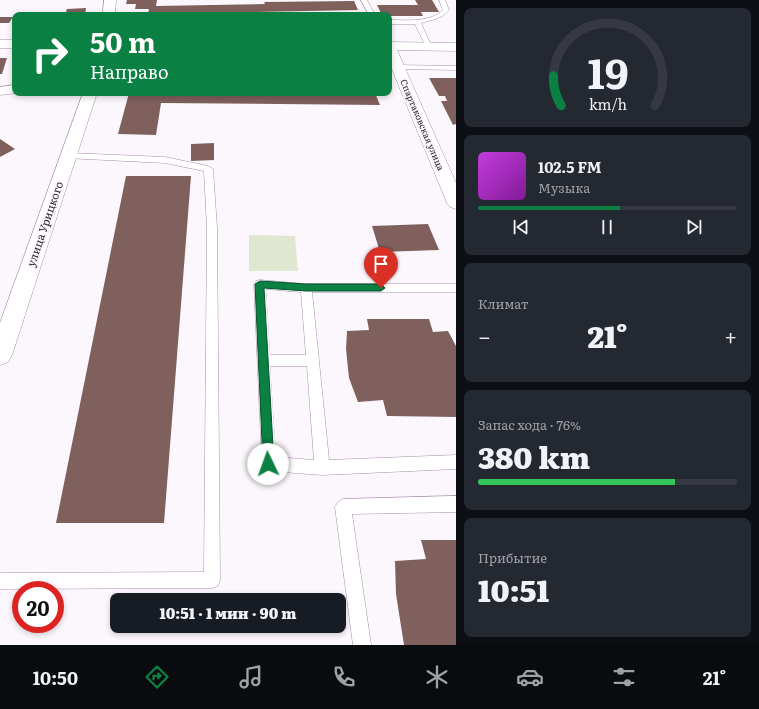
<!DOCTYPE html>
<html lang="ru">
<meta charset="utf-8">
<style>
:root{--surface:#171b24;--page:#242831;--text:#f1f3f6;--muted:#9ea1a6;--line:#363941;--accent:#0b8043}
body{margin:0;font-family:Literata,serif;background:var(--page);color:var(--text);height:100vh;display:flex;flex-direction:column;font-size:15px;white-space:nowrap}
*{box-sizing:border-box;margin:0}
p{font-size:13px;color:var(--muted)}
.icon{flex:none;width:22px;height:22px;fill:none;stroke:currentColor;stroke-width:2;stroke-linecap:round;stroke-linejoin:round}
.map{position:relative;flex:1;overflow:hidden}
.side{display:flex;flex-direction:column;gap:8px;padding:8px;background:#0d0f14;width:303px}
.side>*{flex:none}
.top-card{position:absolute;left:12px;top:12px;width:380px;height:84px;border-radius:8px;box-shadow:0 2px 6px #0003;background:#0b8043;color:#fff;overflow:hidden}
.speed{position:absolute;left:12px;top:581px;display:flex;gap:8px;font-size:20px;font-weight:700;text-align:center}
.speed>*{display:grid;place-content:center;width:52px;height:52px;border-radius:50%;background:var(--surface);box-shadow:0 2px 6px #0003;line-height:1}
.speed .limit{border:6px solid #d22;background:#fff;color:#111}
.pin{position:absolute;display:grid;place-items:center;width:34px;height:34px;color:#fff;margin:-41px -17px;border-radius:50% 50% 50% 0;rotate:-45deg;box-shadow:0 0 4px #0007}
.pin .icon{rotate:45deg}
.me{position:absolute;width:44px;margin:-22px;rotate:357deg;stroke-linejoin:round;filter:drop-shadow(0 0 3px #0008)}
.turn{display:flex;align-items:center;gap:14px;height:84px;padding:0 12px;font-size:18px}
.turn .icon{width:52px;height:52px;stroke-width:2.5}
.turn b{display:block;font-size:28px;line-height:34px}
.big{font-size:30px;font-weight:800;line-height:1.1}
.side .tile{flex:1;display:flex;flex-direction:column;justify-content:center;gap:6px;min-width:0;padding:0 14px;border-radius:8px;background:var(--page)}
.side .dial{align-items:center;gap:0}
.dial svg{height:104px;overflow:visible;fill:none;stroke:var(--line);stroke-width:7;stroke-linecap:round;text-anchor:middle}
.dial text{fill:var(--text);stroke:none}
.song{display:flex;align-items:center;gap:12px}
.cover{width:48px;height:48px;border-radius:6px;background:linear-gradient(135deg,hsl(290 70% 55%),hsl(290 70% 35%))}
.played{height:4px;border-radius:2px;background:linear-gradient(90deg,var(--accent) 55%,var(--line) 55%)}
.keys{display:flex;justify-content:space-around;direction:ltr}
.heat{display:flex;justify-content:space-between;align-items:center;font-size:22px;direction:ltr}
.charge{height:6px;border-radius:3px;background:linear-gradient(90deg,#34c759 76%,var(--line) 0)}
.trip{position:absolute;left:110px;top:593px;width:236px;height:40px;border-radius:8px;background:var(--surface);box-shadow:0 2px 6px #0003;font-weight:800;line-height:40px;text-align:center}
.dock{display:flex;height:64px;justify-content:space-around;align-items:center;background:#090b0e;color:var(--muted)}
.dock .icon{width:28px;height:28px}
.dock .on{color:var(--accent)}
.dock b{font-size:18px;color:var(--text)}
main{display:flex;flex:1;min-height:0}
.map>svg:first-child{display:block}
.green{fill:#e0e7d1}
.building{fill:#7f605d}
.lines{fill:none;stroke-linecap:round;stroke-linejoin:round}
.lane-casing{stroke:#a58faa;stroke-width:1}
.street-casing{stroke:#a58faa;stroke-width:1}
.lane{fill:#fff;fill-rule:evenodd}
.street{fill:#fff;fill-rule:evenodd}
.route{fill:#0b8043;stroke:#07532c}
.labels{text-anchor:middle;stroke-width:4;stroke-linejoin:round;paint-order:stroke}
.far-street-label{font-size:9px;fill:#2e2530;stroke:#fbf7fc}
.street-label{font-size:11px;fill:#2e2530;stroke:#fbf7fc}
</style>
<main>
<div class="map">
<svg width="456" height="645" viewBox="0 0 456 645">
<rect width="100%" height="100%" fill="#fbf7fc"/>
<!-- green -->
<path class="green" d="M249,235L295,236L298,271H249Z"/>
<!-- building -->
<path class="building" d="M127,0H157L156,6L265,4L264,2L354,1L358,10L148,14L149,9H135L136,4H126Z
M415,0H432L439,12H421L423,16H389L382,15L377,5H418Z
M86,8L85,15H65L67,9Z
M0,17H13L9,23H0Z
M0,58H7L2,74H0Z
M429,78H456V124L453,125L441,101H447L445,96H439Z
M129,93H375L380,105L161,103L156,135L118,134Z
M0,139L15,149L0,157Z
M214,143V160L191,161V144Z
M126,176H191L164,523H56Z
M428,224L439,250L380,252L372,226Z
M367,319H429L433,332L448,331L456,346V417L387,416L383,400L358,402L349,378L346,349L347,331L369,330Z
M421,540H456V645H404L396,594L395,561L426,559Z"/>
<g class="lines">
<!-- lane casing -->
<g class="lane-casing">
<path id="lane" d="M361,0H367L375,15H369Z
M439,0H445L449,10C442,19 431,20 421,23L432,47L431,48L426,47L415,24H389V20C406,20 430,23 443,10Z
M395,65L456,66V70L398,69H395Z
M69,153L165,157L208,166L213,169L217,228L220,580L218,586L212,588L0,589V573L204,572L207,228L204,171L165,163L66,158L65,156L66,154Z
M260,280L306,284H456V292H312L329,460L456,455V469L322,475L269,471L264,469L262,464L254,284L256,281ZM266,289L301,292L306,355H270ZM270,366H307L314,460L276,457Z
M456,496V512L352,514L371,645H353L335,507L338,502L343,499Z"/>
</g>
<!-- street casing -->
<g class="street-casing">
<path id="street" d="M104,0H116L115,15H103Z
M0,40H15V48H0Z
M389,42L456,43V51L397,50L456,183V209L450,207L447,203L389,62Z
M15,85L16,93L0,95V87Z
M83,93H97L12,355L8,362L0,365V323Z"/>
</g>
<!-- lane -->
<use href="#lane" class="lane"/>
<!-- street -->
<use href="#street" class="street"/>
</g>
<!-- route -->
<path class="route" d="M260,281L306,284H381L385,288L381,291H306L264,288L274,464L272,468L268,470L265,468L263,464L255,284Z"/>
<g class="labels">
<!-- far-street labels -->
<g class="far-street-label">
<text transform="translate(422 125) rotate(67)" y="3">Спартаковская улица</text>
</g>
<!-- street labels -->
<g class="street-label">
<text transform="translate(45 224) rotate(-71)" y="4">улица Урицкого</text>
</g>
</g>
</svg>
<div class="speed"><div class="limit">20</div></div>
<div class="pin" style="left:381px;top:288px;background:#d93025"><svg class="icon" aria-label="arrive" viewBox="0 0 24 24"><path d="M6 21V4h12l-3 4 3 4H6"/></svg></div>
<svg class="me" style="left:268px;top:464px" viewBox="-20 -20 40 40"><circle r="19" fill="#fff"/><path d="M0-13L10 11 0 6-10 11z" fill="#0b8043"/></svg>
<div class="trip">10:51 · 1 мин · 90 m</div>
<div class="top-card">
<div class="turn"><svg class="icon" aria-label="right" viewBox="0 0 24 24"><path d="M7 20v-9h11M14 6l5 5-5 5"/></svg><div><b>50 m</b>Направо</div></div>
</div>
</div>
<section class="side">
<div class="tile dial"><svg viewBox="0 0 100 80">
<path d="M14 69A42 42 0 1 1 86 69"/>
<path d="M14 69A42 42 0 0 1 8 46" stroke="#0b8043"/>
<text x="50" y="56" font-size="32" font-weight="700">19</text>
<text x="50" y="72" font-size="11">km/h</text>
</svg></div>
<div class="tile">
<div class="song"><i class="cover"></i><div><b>102.5 FM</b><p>Музыка</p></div></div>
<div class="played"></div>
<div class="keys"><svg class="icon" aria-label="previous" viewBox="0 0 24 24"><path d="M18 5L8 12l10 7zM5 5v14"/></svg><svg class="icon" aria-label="pause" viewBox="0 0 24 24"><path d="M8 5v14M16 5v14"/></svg><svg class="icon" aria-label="next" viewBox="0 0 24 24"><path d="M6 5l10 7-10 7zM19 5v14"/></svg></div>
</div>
<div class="tile"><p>Климат</p>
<div class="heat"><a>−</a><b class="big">21°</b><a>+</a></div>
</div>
<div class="tile"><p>Запас хода · 76%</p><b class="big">380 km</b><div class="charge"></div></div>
<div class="tile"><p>Прибытие</p><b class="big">10:51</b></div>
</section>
</main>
<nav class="dock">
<b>10:50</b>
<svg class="icon on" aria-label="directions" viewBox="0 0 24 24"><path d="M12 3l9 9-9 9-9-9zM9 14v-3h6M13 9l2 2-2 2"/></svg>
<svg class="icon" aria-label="music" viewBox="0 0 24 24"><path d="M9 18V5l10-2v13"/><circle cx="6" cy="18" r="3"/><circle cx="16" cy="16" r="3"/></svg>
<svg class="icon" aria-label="phone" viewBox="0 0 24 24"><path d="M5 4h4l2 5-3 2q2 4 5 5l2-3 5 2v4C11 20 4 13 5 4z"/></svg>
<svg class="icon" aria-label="climate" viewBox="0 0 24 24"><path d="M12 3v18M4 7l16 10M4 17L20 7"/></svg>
<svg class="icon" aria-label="car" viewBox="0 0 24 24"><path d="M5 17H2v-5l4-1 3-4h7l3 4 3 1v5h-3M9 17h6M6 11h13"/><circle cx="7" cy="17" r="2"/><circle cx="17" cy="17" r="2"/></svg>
<svg class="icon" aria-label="filters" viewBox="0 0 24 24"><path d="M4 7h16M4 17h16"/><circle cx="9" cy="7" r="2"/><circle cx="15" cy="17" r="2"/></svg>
<b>21°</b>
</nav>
